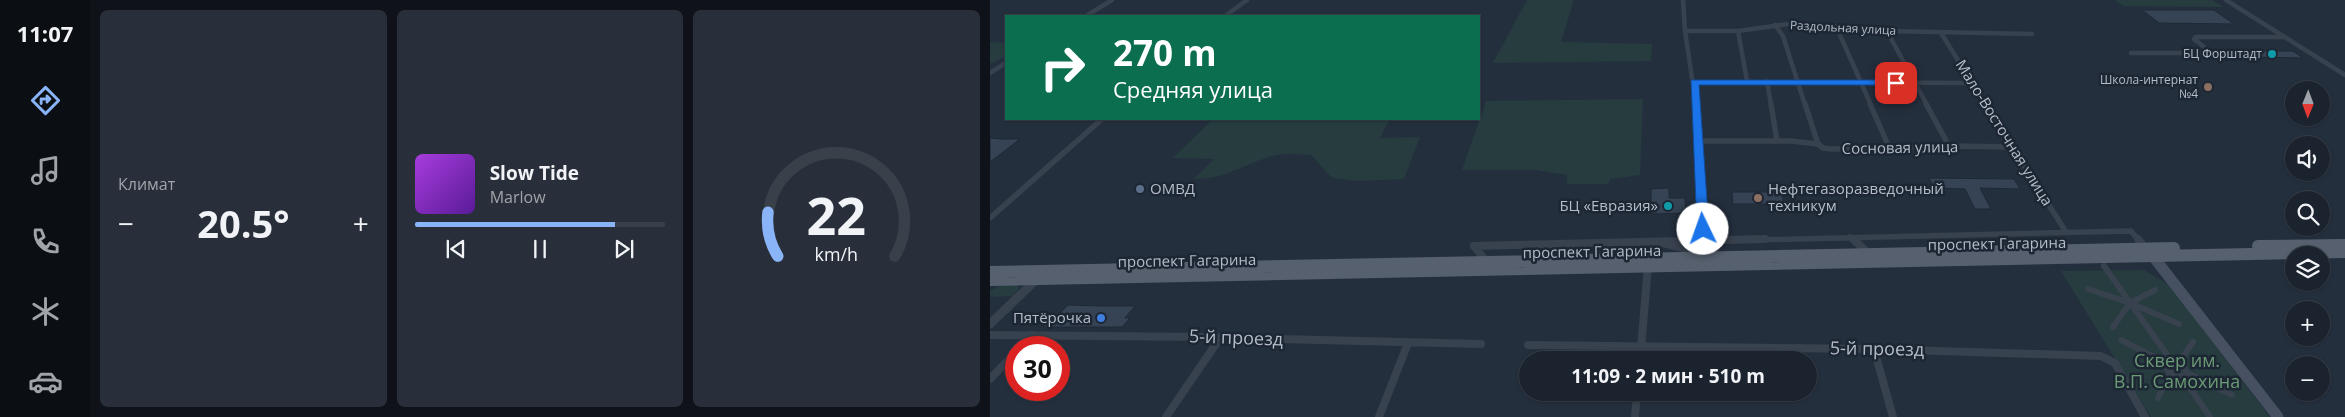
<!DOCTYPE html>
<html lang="ru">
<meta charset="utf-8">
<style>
:root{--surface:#1b232e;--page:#282f3a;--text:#f1f3f6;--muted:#a0a4aa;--line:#39404a;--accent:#8ab4f8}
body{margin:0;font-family:"Open Sans",sans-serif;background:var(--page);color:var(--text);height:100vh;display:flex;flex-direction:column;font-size:19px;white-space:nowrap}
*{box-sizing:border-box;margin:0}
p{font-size:16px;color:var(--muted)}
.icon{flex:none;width:28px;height:28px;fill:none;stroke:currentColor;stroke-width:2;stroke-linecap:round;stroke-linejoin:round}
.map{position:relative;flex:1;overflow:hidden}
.sheet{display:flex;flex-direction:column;gap:10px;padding:10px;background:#0f1319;width:900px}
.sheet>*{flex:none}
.banner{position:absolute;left:15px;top:15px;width:475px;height:105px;border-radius:0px;box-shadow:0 1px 4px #0004,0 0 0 1px var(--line);background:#0b6e4f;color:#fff;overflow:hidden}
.needle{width:32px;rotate:181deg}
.buttons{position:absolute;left:1295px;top:81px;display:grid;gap:10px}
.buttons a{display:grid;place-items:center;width:45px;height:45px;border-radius:50%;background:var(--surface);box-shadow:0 1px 4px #0004,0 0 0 1px var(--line);font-size:25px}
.speed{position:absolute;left:15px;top:336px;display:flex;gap:10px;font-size:25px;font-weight:700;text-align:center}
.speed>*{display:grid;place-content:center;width:65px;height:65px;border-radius:50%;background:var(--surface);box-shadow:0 1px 4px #0004,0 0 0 1px var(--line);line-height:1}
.speed .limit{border:8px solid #d22;background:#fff;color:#111}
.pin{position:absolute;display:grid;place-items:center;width:42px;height:42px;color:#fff;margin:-21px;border-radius:10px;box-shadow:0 2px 8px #0006}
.me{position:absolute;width:55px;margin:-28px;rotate:357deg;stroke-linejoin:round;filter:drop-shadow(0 0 4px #0008)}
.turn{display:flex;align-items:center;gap:18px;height:105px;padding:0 25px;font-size:22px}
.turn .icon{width:65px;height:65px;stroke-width:2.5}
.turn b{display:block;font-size:35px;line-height:42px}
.big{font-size:38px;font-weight:700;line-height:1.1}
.sheet .card{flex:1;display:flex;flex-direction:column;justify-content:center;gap:8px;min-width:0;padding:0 18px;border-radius:8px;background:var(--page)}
.sheet .dial{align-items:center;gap:0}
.dial svg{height:130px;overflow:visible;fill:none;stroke:var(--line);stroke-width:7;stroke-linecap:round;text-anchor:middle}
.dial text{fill:var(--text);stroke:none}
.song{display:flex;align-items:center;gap:15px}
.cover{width:60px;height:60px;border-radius:8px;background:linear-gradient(135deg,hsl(280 70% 55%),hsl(270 70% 35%))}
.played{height:5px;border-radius:2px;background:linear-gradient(90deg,var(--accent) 80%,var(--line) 80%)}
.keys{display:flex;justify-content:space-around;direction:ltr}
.heat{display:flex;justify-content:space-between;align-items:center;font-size:28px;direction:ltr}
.sheet .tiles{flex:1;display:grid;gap:10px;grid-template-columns:repeat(3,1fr)}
.trip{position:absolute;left:529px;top:351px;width:298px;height:50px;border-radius:25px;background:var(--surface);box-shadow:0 1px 4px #0004,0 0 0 1px var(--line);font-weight:700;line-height:50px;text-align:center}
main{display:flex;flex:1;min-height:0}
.tab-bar{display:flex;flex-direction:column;width:90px;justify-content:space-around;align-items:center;background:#0b0e12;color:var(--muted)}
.tab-bar .icon{width:35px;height:35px}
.tab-bar .active{color:var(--accent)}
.tab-bar b{font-size:22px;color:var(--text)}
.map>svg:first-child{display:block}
.green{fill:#263c3f}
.building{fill:#364354;stroke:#1f2835}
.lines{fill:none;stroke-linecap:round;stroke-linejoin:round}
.pedestrian{stroke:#38414e;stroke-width:6}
.minor-far2{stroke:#38414e;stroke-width:4.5}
.minor-far1{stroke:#38414e;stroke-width:5.5}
.minor{stroke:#38414e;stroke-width:8}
.tertiary{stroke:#38414e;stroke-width:9}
.secondary{stroke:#465061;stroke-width:11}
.primary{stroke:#56606e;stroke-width:12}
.route{fill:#1a73e8;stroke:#114b97}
.culture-dot{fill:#0f9aa8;stroke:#1d2633;stroke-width:2}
.education-dot{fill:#8d6e63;stroke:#1d2633;stroke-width:2}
.service-dot{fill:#5c6f8a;stroke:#1d2633;stroke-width:2}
.shop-dot{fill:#3f7fe0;stroke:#1d2633;stroke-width:2}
.labels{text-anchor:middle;stroke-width:5;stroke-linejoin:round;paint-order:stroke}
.far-street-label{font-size:12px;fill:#b4bcc9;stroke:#1d2633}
.far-poi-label{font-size:12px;fill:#b4bcc9;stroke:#1d2633;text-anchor:end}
.street-label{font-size:15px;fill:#b4bcc9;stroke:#1d2633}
.poi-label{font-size:15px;fill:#b4bcc9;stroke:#1d2633;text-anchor:start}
.near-street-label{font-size:18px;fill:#b4bcc9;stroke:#1d2633}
.near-park-label{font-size:18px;fill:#6b9a76;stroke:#1d2633}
</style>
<main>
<nav class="tab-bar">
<b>11:07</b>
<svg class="icon active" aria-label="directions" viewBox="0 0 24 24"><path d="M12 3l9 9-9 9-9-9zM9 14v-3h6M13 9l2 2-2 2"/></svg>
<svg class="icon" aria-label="music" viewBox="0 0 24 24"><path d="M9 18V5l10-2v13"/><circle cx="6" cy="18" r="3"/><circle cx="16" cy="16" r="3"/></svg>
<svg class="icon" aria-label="phone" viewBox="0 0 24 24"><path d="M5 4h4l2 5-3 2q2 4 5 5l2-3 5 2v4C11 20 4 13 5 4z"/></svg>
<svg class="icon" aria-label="climate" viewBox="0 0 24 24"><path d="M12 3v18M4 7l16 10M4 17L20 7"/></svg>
<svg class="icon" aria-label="car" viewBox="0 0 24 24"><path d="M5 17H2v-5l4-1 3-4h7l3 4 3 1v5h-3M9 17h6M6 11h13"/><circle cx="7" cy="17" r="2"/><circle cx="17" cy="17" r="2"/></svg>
</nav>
<section class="sheet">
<div class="tiles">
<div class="card"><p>Климат</p>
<div class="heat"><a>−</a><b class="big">20.5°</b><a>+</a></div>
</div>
<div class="card">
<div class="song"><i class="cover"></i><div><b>Slow Tide</b><p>Marlow</p></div></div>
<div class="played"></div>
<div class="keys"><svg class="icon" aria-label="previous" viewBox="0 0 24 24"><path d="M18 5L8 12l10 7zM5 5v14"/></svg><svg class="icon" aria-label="pause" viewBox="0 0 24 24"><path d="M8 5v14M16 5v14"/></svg><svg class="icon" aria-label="next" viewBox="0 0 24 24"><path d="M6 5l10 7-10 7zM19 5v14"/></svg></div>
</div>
<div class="card dial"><svg viewBox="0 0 100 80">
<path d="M14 69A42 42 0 1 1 86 69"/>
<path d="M14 69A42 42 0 0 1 8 42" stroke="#8ab4f8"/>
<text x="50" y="56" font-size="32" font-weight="700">22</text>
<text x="50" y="72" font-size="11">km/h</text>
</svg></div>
</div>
</section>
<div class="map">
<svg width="1355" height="417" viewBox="0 0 1355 417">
<rect width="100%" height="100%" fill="#242f3e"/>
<!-- green -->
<path class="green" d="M537,0H584L571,42L662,44L661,61L503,63Z
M1125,0H1222L1234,7L1133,6Z
M0,42L16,43V56L2,63H0Z
M653,99L650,175L620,179L618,184H577V175L546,170H472L496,101Z
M223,119H400L390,138L430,137L414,179L367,181L342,178L321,155C309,155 294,153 282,156C255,164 233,180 204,179L224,159L183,158Z
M1154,270L1179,285L1280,417H1161L1071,271Z
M27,284L29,289L22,296L0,297V291L12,285Z"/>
<!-- building -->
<path class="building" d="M1152,10H1224L1244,24L1169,23Z
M1251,51H1303L1313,58L1261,57Z
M0,138L12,139H30L0,162Z
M939,178L1024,179L1030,189L990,188L1001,209H985L975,189L944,188Z
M679,188V198H695L696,213L661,214V189Z
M742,192H791L794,204H743Z
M78,305L111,306H145L135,318H140L132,327H53L62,316H67Z"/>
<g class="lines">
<!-- pedestrian -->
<path class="pedestrian" d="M1114,266L1178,356
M1098,289L1140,303L1189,324
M1123,327L1140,303L1165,290
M1131,340L1172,361
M1178,356L1192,364L1197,373L1195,377C1184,376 1176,372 1172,361Z
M1190,361L1203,342
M1197,373L1242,395
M1192,376L1220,417
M1168,398L1180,373"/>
<!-- minor-far2 -->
<path class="minor-far2" d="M693,0L695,31L706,105
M1236,0L1355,75
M96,16L122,0
M235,16L257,0
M785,25L793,36L815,105
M846,26L881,105
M695,31H748L798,24L897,31L1042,34
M748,31L757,81
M897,31L937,105
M951,33L996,105
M1141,53H1217L1219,51L1204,39L1206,37H1294
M0,73L16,63
M777,81L781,105
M704,82L983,83"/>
<!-- minor-far1 -->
<path class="minor-far1" d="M706,104L714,240
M781,104L787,141
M815,104L828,144
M880,104L899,147
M936,104L959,146
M995,104L1076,232
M708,141H801L828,144L833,148L841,149L959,146L1023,147
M0,218L112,119
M860,237L864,241
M720,241L1141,231L1149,241"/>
<!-- minor -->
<path class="minor" d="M863,239L878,253
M1148,239L1155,248
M673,243L716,254
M484,246L775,239
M484,246L496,261
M0,335L216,337L491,344
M538,345L884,349L1111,356L1125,363L1155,417
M30,348L42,335
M884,349L903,417
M650,360L658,266
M0,379L26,352
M176,417L230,338
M389,417L418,343
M645,417L647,392"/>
<!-- tertiary -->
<path class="tertiary" d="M0,324L47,279"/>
<!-- secondary -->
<path class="secondary" d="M1162,255L1288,417"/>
<!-- primary -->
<path class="primary" d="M1268,246L1355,245
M0,272L1184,248
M0,280L1355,252"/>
</g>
<!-- route -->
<path class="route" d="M701,80H906L911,83L906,85H709L719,229L713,233L707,229Z"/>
<!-- markers -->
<g class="culture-dot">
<circle cx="1282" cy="54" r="5"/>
<circle cx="678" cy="206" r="5"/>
</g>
<g class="education-dot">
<circle cx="1218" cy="87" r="5"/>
<circle cx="768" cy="198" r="5"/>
</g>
<circle class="service-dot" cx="150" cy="189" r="5"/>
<circle class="shop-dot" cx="111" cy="318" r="5"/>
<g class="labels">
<!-- far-street labels -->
<g class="far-street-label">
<text transform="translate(853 28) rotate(3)" y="4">Раздольная улица</text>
</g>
<!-- far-poi labels -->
<g class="far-poi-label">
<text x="1272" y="58">БЦ Форштадт</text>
<text x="1208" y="84">Школа-интернат<tspan x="1208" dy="14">№4</tspan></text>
</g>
<!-- street labels -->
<g class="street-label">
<text transform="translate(1014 133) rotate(58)" y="5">Мало-Восточная улица</text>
<text transform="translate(910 148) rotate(-1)" y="5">Сосновая улица</text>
<text transform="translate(1007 244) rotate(-1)" y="5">проспект Гагарина</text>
<text transform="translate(602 252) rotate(-1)" y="5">проспект Гагарина</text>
<text transform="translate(197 261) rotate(-1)" y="5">проспект Гагарина</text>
</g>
<!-- poi labels -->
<g class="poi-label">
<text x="160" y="194">ОМВД</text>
<text x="778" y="194">Нефтегазоразведочный<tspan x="778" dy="17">техникум</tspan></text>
<text x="668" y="211" text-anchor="end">БЦ «Евразия»</text>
<text x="101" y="323" text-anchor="end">Пятёрочка</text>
</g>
<!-- near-street labels -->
<g class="near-street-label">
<text transform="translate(246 338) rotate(2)" y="6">5-й проезд</text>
<text transform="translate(887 349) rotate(1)" y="6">5-й проезд</text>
</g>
<!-- near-park labels -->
<g class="near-park-label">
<text x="1187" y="367">Сквер им.<tspan x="1187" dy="21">В.П. Самохина</tspan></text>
</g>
</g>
</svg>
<div class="buttons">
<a><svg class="needle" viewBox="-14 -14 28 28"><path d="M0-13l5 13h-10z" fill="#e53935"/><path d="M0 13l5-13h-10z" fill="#a0a4aa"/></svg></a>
<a><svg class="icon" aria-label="sound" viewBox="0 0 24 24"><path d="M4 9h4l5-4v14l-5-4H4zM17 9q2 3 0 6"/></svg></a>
<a><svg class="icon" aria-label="search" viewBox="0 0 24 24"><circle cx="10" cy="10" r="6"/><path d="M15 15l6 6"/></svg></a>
<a><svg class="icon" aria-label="layers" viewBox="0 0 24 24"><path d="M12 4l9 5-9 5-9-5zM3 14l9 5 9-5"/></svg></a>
<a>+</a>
<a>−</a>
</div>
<div class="speed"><div class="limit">30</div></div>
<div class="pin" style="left:906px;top:83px;background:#d93025"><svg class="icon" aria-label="arrive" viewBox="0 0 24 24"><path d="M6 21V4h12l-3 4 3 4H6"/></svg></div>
<svg class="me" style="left:713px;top:229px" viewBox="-20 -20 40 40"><circle r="19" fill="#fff"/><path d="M0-13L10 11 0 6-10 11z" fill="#1a73e8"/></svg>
<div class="trip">11:09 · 2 мин · 510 m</div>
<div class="banner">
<div class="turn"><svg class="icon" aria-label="right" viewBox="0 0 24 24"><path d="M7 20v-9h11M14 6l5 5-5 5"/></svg><div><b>270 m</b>Средняя улица</div></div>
</div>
</div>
</main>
